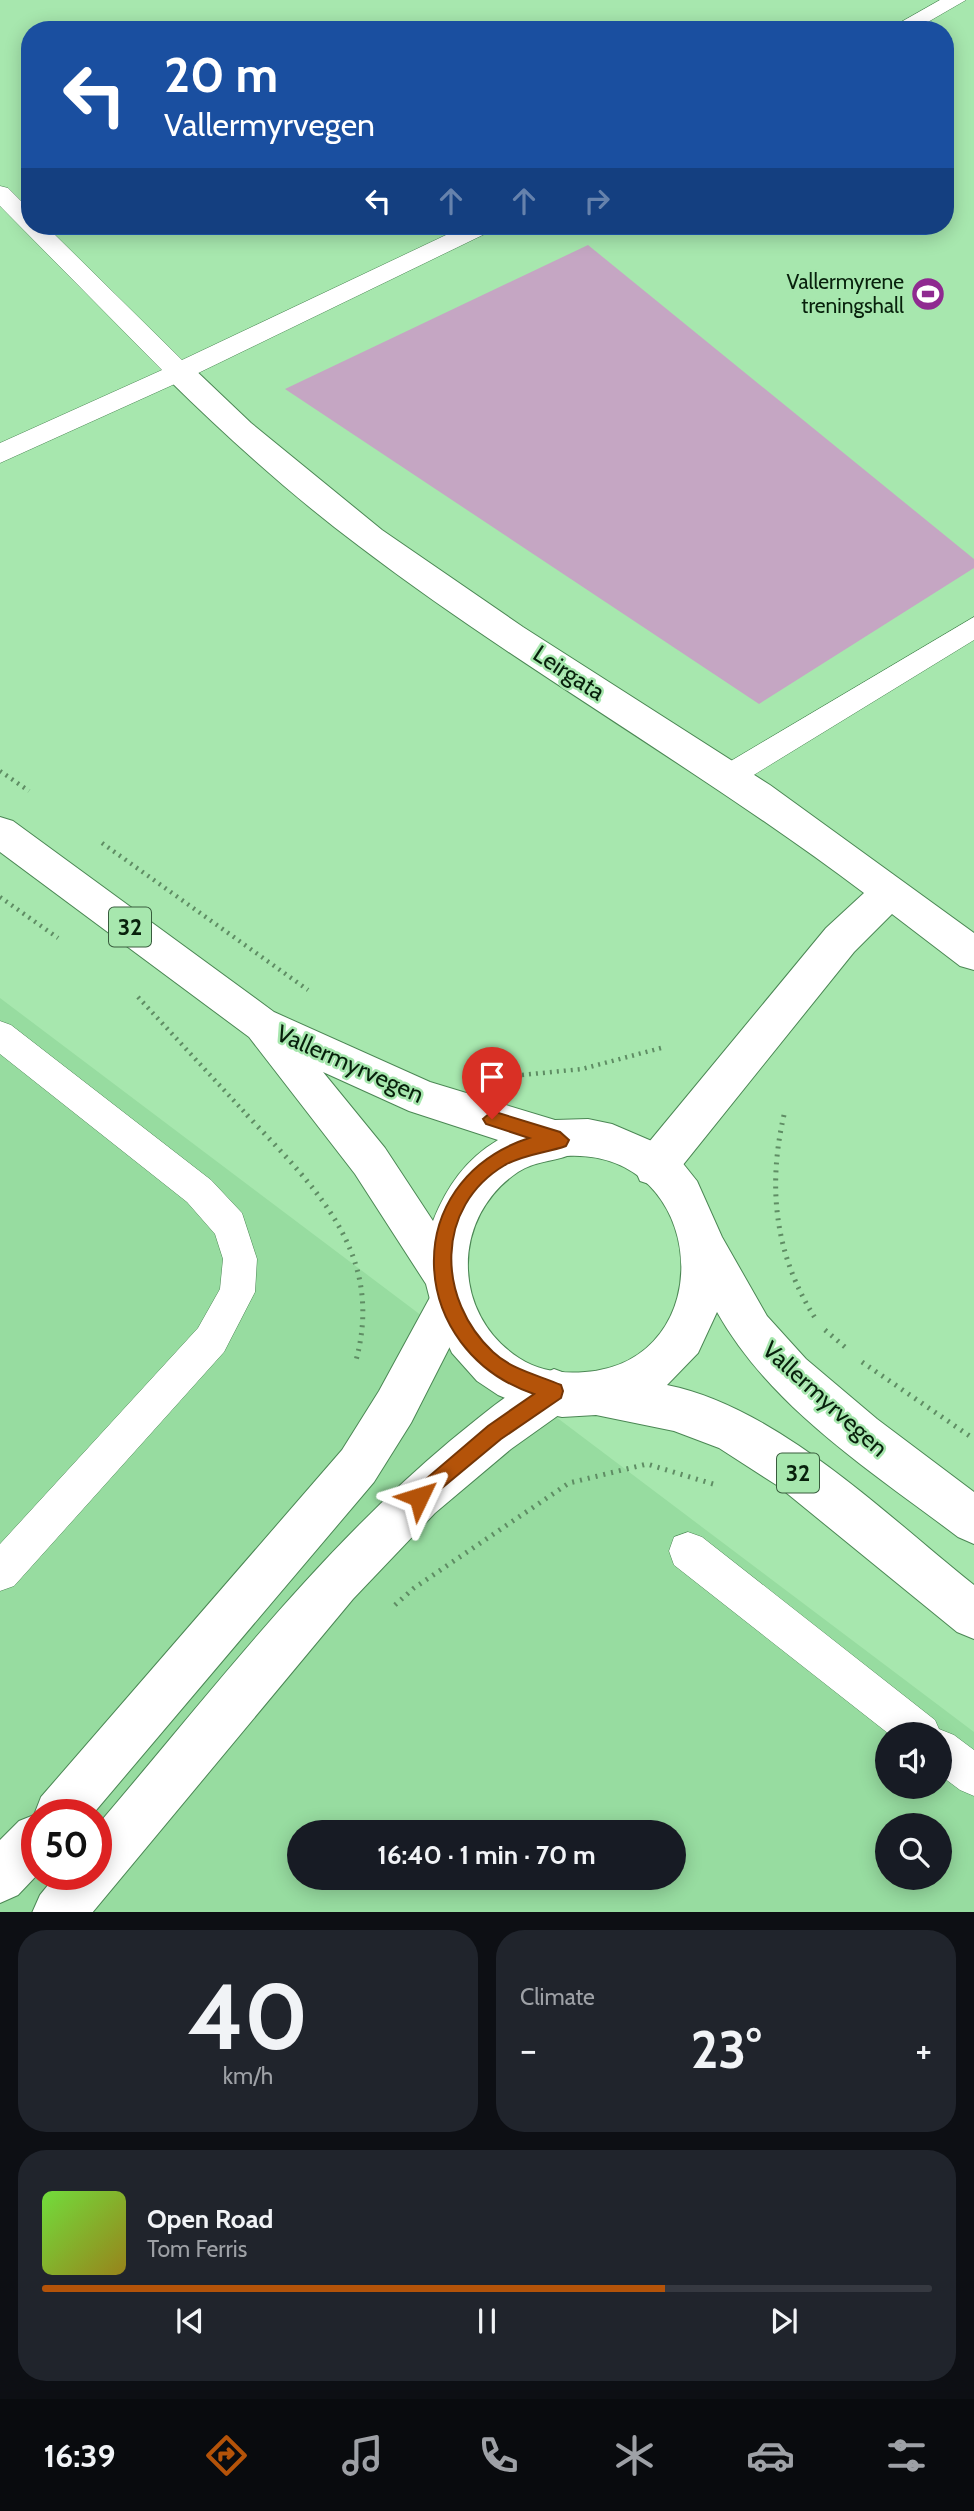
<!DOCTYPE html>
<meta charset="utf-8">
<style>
:root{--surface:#171b24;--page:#20242c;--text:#f1f3f6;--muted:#9ea1a6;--line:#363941;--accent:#b45309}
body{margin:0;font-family:Cabin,sans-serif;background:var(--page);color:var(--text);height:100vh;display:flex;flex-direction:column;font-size:26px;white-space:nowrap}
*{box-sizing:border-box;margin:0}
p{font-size:23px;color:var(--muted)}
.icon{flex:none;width:38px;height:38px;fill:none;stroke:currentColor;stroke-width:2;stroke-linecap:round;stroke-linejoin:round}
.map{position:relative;height:1912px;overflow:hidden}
.details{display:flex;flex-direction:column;gap:18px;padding:18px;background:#0d0f14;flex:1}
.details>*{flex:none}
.guide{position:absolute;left:21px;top:21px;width:933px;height:214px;border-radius:28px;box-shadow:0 4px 18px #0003;background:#1a4fa0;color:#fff;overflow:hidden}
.tools{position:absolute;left:875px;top:1722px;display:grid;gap:14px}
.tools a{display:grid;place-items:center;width:77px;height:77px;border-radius:50%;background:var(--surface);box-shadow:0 4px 18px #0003;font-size:35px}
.speed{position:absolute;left:21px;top:1799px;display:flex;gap:14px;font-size:35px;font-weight:700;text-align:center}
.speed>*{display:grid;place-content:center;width:91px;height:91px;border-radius:50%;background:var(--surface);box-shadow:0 4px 18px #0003;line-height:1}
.speed .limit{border:10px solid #d22;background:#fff;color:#111}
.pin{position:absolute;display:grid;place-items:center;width:60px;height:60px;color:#fff;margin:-72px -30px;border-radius:50% 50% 50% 0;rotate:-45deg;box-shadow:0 0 7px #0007}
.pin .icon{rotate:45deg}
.me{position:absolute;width:77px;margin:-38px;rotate:49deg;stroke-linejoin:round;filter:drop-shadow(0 0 5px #0008)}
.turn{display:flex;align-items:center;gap:24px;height:147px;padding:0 28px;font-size:32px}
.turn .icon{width:91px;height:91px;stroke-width:2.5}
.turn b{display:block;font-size:49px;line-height:60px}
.lanes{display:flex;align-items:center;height:66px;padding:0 28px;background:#0003;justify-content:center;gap:35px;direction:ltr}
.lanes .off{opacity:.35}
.big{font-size:52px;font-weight:700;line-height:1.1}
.details .widget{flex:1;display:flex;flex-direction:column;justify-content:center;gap:10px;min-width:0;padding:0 24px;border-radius:28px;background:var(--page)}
.details .dial{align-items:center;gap:0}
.dial b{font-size:91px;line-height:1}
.song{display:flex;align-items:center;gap:21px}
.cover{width:84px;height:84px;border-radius:10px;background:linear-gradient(135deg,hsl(100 70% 55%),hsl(50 70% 35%))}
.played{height:7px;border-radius:4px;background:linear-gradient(90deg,var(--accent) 70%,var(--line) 70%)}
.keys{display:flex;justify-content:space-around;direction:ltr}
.heat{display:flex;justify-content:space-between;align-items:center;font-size:38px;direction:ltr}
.details .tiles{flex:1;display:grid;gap:18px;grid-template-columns:1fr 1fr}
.widget:last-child{grid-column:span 2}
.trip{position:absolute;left:287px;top:1820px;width:399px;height:70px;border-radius:35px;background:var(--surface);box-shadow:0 4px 18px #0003;font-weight:700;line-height:70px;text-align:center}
.tab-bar{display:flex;height:112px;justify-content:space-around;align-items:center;background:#090b0e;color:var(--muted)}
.tab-bar .icon{width:49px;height:49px}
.tab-bar .selected{color:var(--accent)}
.tab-bar b{font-size:32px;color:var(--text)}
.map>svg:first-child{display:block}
.built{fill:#97dca0;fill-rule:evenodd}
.green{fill:#c5a6c3}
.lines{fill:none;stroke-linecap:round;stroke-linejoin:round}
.service-casing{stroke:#4b8754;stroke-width:1}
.minor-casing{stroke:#4b8754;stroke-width:2}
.secondary-casing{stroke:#4b8754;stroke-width:2}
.primary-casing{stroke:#4b8754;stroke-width:2}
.path-far1{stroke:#5f8d64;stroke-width:4.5;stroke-dasharray:2 5;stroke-linecap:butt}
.path{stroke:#5f8d64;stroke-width:5;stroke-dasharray:2 6;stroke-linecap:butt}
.service{fill:#fff;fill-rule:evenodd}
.minor{fill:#fff;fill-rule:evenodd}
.secondary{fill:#fff;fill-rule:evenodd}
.primary{fill:#fff;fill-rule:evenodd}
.route{fill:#b45309;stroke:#753606;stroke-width:2}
.labels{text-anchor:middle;stroke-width:5;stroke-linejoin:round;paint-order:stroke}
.far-poi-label{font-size:21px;fill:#08210c;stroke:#a7e7ae;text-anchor:end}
.shield{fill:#a7e7ae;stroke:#385c3d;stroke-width:2}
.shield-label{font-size:23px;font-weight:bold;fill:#08210c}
.street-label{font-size:24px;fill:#08210c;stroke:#a7e7ae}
</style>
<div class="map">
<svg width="974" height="1913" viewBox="0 0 974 1913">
<rect width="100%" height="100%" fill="#a7e7ae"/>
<!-- built -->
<path class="built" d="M0,998L974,1732V1912H0ZM887,1734H940V1787H887ZM37,1815H96V1874H37ZM887,1825H940V1878H887ZM299,1832H674V1878H299Z"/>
<!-- green -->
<path class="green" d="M588,245L974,559V568L759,704L285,389Z"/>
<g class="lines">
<!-- service casing -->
<g class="service-casing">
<path id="service" d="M940,0H966L914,30H887Z
M0,186L8,188L30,210V226H46L182,360L465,226H495L491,231L188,378L0,463V443L162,370L0,206Z
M974,617V640L739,784L729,788L719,784L714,776L719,768Z
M0,1021L11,1025L211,1180L242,1213L257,1259L255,1292L224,1352L14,1586L0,1591V1544L198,1328L220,1289L223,1259L215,1234L187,1202L0,1054Z
M688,1532L702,1537L935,1720L939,1729L954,1735L974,1750V1796L960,1790L940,1775V1734H889L674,1565L669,1551L674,1537Z"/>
</g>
<!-- minor casing -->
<g class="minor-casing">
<path id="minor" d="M179,362L190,365L251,423L382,530L523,627L770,785L974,933V970L960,966L892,914L854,952L670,1181L655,1186L640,1181L634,1167L640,1153L826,928L864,893C701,770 522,670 359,546C291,495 229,439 168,379L164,372L168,365Z"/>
</g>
<!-- secondary casing -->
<g class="secondary-casing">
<path id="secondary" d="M449,1284L464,1290L471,1305L411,1423L374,1482L92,1815H37L38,1874L18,1895L0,1903V1840L19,1821L34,1815L41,1797L342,1450L379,1391L434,1290Z
M554,1369L570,1375L576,1391L570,1407L511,1449L435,1513L353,1599L92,1913H32L40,1895L57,1874H96V1827C209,1695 316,1553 450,1441C482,1415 516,1385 554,1369Z"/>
</g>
<!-- primary casing -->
<g class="primary-casing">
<path id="primary" d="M0,817L13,821L274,1012L430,1082L555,1120L588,1119L612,1124L661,1145L681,1161L697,1181L722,1237L767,1316L806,1359L877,1419L974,1492V1544L958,1537C871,1471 771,1408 717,1312L698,1353L667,1385C778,1407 887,1516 974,1585V1639L957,1632L778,1486L719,1448L674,1431L596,1415L562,1417L538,1412L498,1395L477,1381L452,1353L434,1315L426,1284L355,1174L249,1037L0,852ZM323,1072L409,1111L498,1140C466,1159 447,1186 433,1221L385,1148ZM567,1156C709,1149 723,1362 585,1372C562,1374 539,1371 519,1358C451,1314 451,1217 518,1172C535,1161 551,1162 567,1156Z"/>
</g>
<!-- path-far1 -->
<path class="path-far1" d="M0,771L29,791
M102,843L308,990
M0,897L58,938
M138,997L248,1116
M522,1075L582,1069L661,1048"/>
<!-- path -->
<path class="path" d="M247,1115C315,1188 387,1254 355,1364
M784,1115C767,1188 775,1257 817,1321
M825,1330L845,1347
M862,1362L974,1439
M395,1605L414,1588L569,1483L647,1464L713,1484"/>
<!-- service -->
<use href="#service" class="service"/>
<!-- minor -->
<use href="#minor" class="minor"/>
<!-- secondary -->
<use href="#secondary" class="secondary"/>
<!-- primary -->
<use href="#primary" class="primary"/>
</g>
<!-- route -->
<path class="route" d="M492,1111L560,1132L569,1140L566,1146C546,1153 525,1154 505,1165C434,1207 437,1300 493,1352C512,1370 538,1375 561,1385L563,1391L561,1398L501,1439L419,1507L413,1504L410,1497L413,1490L488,1426L534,1394C407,1351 396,1182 529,1138L486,1124L483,1119Z"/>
<!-- icons -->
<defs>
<g id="stadium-disc" transform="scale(1.75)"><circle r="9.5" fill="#8f2a90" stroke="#a7e7ae"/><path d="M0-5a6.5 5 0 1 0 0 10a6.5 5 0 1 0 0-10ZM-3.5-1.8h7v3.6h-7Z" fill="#fff"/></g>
</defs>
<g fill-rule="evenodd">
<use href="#stadium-disc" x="928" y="294"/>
</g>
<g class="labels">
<!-- far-poi labels -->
<g class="far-poi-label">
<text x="904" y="289">Vallermyrene<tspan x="904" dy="24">treningshall</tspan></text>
</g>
<!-- shield labels -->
<g class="shield">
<rect x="109" y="907.5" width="42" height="39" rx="5"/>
<rect x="777" y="1453.5" width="42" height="39" rx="5"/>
</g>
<g class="shield-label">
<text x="130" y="935">32</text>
<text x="798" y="1481">32</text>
</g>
<!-- street labels -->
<g class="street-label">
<text transform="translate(569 673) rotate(33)" y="8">Leirgata</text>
<text transform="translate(350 1064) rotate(24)" y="8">Vallermyrvegen</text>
<text transform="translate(825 1399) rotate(42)" y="8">Vallermyrvegen</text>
</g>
</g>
</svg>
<div class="tools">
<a><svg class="icon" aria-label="sound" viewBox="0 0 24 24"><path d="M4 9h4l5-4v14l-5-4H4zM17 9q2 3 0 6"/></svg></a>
<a><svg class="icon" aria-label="search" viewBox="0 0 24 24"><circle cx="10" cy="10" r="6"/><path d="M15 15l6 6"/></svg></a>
</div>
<div class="speed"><div class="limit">50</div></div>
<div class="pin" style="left:492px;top:1119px;background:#d93025"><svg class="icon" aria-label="arrive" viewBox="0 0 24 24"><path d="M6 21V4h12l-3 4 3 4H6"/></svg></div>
<svg class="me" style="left:419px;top:1497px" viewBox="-20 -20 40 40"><path d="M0-17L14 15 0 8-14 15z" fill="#b45309" stroke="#fff" stroke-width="4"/></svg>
<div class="trip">16:40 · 1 min · 70 m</div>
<div class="guide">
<div class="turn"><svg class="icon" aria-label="left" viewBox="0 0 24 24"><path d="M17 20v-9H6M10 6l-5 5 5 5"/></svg><div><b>20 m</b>Vallermyrvegen</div></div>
<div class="lanes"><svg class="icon" aria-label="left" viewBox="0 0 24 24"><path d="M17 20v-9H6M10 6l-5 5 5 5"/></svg><svg class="icon off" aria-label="ahead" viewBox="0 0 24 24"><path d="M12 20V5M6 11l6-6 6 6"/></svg><svg class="icon off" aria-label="ahead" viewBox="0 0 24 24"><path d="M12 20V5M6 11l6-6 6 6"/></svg><svg class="icon off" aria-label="right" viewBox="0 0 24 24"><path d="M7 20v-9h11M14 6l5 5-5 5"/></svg></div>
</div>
</div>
<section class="details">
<div class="tiles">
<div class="widget dial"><b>40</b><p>km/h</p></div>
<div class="widget"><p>Climate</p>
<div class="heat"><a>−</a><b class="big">23°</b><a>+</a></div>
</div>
<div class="widget">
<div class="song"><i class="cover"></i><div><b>Open Road</b><p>Tom Ferris</p></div></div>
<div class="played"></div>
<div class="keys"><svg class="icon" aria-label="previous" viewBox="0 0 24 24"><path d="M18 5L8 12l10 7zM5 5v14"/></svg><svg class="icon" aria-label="pause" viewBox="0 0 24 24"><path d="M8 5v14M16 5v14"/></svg><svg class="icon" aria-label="next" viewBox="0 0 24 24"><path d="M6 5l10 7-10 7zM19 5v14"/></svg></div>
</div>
</div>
</section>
<nav class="tab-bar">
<b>16:39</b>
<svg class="icon selected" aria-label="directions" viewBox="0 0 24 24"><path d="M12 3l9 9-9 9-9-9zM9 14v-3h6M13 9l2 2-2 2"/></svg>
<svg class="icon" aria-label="music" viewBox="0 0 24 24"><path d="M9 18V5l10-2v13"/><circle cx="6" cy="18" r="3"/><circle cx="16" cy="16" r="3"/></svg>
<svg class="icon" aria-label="phone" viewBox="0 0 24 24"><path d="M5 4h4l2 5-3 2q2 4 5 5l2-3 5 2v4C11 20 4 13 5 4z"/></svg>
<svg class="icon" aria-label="climate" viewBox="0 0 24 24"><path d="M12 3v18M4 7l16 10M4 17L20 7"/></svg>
<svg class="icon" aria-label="car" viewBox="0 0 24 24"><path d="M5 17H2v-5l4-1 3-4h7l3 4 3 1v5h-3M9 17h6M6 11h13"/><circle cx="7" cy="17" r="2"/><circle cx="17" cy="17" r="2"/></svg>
<svg class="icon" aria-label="filters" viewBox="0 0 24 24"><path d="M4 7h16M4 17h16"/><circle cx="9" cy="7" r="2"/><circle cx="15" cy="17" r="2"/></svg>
</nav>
